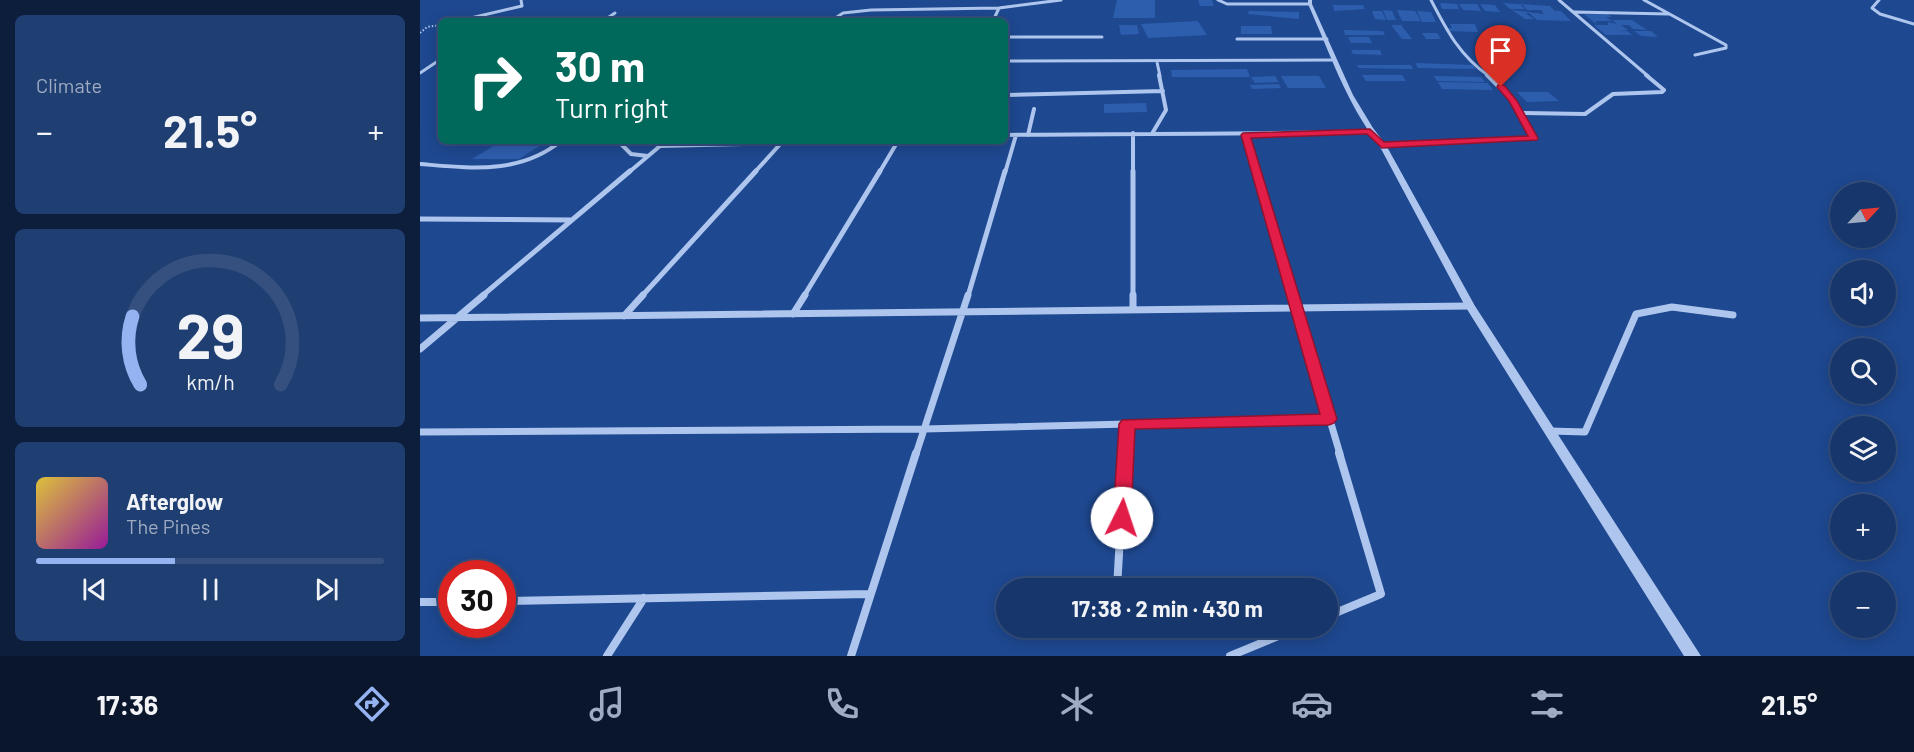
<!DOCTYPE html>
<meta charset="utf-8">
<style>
:root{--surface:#16366c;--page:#1f3e72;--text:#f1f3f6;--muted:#9eabc2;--line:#35507f;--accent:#95b2f1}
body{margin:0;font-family:Barlow,sans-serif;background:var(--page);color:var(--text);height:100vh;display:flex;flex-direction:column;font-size:22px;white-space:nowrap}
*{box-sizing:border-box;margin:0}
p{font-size:20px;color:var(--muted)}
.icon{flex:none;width:33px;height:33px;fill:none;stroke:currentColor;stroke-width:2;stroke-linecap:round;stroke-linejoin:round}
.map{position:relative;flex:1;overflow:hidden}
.sheet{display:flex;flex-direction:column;gap:15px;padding:15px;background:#0c1e3b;width:420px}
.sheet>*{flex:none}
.guide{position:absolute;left:18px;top:18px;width:570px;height:126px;border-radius:9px;box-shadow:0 3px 15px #0003,0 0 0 2px var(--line);background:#00695c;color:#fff;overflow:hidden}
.needle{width:39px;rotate:64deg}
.tools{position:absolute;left:1410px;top:182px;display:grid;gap:12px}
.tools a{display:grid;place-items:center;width:66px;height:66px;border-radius:50%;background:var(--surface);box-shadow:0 3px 15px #0003,0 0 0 2px var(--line);font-size:30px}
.speed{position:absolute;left:18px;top:560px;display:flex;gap:12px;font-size:30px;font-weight:700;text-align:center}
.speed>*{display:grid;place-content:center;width:78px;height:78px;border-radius:50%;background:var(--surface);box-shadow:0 3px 15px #0003,0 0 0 2px var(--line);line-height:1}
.speed .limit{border:9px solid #d22;background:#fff;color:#111}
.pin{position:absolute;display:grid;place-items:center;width:51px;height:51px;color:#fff;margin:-62px -26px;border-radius:50% 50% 50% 0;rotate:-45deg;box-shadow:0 0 6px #0007}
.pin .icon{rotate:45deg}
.me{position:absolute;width:66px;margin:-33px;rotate:4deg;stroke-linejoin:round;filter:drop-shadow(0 0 4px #0008)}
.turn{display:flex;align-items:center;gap:21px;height:126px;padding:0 18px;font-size:27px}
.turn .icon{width:78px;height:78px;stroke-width:2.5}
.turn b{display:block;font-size:42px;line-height:51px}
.big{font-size:45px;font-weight:700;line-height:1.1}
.sheet .card{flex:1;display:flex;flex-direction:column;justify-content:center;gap:9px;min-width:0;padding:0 21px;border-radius:9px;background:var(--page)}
.sheet .dial{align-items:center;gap:0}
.dial svg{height:156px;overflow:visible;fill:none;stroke:var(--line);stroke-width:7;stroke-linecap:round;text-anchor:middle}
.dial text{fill:var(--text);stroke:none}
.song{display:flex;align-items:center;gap:18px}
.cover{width:72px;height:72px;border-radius:9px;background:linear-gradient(135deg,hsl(50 70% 55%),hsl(300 70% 35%))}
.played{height:6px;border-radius:3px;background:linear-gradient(90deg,var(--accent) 40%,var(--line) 40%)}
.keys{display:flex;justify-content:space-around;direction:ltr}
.heat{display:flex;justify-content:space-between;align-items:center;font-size:33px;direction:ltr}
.trip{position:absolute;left:576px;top:578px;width:342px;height:60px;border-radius:30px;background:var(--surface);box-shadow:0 3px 15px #0003,0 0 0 2px var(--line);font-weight:700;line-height:60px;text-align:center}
.tab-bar{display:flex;height:96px;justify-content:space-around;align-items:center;background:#09162b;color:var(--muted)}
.tab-bar .icon{width:42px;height:42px}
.tab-bar .current{color:var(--accent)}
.tab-bar b{font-size:27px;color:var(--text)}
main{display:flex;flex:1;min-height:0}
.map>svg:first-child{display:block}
.building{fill:#2d5eae}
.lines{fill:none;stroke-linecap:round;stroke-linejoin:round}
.path{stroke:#aec6ee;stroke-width:2;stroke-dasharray:1.5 2;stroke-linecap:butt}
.minor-far4{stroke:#aec6ee;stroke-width:3}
.minor-far3{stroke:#aec6ee;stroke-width:4}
.minor-far2{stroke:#aec6ee;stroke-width:5}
.minor-far1{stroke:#aec6ee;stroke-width:7}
.minor{stroke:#aec6ee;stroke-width:8}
.tertiary{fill:#aec6ee;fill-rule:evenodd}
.route{fill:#e11d48;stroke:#92132f;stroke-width:1.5}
</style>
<main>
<section class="sheet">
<div class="card"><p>Climate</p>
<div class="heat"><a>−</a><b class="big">21.5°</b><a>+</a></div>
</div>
<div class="card dial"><svg viewBox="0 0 100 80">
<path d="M14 69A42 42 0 1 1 86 69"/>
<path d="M14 69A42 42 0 0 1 10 34" stroke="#95b2f1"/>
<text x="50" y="56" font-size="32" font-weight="700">29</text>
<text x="50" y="72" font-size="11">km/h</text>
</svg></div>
<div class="card">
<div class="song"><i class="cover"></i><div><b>Afterglow</b><p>The Pines</p></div></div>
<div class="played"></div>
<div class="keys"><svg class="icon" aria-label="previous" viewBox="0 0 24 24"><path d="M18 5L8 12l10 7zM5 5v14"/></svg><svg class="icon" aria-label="pause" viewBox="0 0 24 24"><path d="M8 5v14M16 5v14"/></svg><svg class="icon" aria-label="next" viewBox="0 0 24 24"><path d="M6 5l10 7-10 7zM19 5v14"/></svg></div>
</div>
</section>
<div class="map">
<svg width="1494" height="656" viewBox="0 0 1494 656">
<rect width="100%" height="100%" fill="#1e4890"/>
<!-- building -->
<path class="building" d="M697,0H735V18H693Z
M778,0H792L794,6H780Z
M1020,3L1037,4L1039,9H1022Z
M1083,3L1130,6L1135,11H1141L1151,21L1117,20L1109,13H1105L1114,19H1105L1092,10L1124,14L1121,10H1107L1103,5H1101L1105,9H1090Z
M1039,4H1057L1061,11L1043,10Z
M1060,4L1075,5L1080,12L1065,11Z
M913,5H943L945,9L914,11Z
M963,10L972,11L976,20H967Z
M977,10L995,11L1001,21H982Z
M829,11L879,12V19L828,14Z
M952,11H962L966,20L955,19Z
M997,11L1011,12L1016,22H1002Z
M1164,14H1188L1192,17H1186L1192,21H1176V24Z
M1192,20H1212L1227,30L1213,29L1209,25H1198Z
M778,21L787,35L728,38L721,24Z
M1188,22L1201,25L1208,30L1199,31H1207L1212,35H1186L1174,25H1188Z
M1030,24H1055L1058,32L1029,31L1027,28H1032Z
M699,25H717L719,34L701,35Z
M971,25H981L992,39H982Z
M821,26H851L852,34H821Z
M924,30L963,31L965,35H925Z
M1214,31H1231L1238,37L1221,36Z
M1002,33H1017L1021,39H1006Z
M928,37H949L952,43H931Z
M931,50H960L962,55L933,54Z
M995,63L1053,65L1056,69L998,68Z
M937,65H991L993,69L939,68Z
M827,69L830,77H752L751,70Z
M942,75H982L986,81H946Z
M855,76L859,82L835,83L831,77Z
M861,76H899L906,88H868Z
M1014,76L1061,77L1065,82L1017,81Z
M1018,82L1068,83L1073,90L1022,89Z
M859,84L861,88L832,89L830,85Z
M1097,92H1128L1139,101L1107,102Z
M726,103L727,112L684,113V104Z
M75,145H121L99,159H52Z"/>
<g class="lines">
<!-- path -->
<path class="path" d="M0,33L7,27L21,25"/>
<!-- minor-far4 -->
<path class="minor-far4" d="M798,0L807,4H890
M1011,0C1027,31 1040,56 1069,76
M1139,0L1228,76
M1224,0L1306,45V48L1275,55
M1459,0L1452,8L1460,14L1494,24
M1154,12L1249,14
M38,21L102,6L101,0
M183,21L195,13
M411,21L423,13L451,10L579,8L641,0
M573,21L579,8
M585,37H682
M817,39H907
M585,61L912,60
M737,62L740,76
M0,73L21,59"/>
<!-- minor-far3 -->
<path class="minor-far3" d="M585,95L743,91
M1098,113L1165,114L1193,94L1242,92L1244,90L1226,75
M733,132L746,110L739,75
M713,133V173
M585,135C707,133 828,135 950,131
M608,135L614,109
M826,135L837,173
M201,141V144L211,154L228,156
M962,145L1114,138L1091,99L1067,75
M240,146L360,143
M0,164C50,168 99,175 141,141
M208,173L246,141
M334,173L363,141
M459,173L478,141
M585,173L596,135"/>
<!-- minor-far2 -->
<path class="minor-far2" d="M713,171V296
M837,171L873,296
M0,219L152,220
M62,296L210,171
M222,296L336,171
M384,296L460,171
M548,296L585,171"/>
<!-- minor-far1 -->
<path class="minor-far1" d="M713,295V310
M873,295L920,454
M373,314L385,295
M204,316L223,295
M0,318L1050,306
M0,349L64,295
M1130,431L1165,432L1216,314L1252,307L1313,315
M0,432L504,429L909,419
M496,454L548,295
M705,454L707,424"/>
<!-- minor -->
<path class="minor" d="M697,588L705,453
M82,601L449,594
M0,602H32
M908,616L961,594L919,453
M187,656L224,598
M431,656L496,453
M810,656L880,627"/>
<!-- tertiary -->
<path class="tertiary" d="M888,0H892V4L933,95L953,128L966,145L1055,306L1281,656H1264L1045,306L959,145C926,103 910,53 888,4Z"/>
</g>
<!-- route -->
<path class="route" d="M1078,85H1084L1097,101L1118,138L1117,140L962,148L947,134L831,138L917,419L914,423L909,425L715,429L711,518L708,523L702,525L695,523L693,518L699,424L702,420L900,414L821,135L823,133L950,129L964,142L1108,136L1089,101L1077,87Z"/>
</svg>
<div class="tools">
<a><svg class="needle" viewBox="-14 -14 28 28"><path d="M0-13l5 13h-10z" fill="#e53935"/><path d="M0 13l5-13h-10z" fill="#9eabc2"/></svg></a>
<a><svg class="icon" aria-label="sound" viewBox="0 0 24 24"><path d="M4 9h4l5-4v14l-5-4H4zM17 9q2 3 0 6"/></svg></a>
<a><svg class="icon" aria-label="search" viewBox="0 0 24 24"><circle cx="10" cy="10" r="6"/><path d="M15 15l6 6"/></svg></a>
<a><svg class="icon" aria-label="layers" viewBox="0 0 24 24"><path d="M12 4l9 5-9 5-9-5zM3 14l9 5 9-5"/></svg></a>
<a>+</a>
<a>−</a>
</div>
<div class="speed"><div class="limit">30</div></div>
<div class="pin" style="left:1081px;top:87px;background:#d93025"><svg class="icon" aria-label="arrive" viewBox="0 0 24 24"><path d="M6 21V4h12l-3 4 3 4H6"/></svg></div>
<svg class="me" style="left:702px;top:518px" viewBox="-20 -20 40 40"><circle r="19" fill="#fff"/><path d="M0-13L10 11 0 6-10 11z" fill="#e11d48"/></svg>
<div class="trip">17:38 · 2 min · 430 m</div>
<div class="guide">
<div class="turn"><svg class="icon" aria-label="right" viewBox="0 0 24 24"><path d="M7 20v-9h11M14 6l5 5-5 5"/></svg><div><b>30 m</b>Turn right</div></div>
</div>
</div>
</main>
<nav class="tab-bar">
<b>17:36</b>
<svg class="icon current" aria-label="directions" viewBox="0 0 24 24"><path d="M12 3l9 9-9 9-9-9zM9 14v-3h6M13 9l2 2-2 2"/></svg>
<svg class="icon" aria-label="music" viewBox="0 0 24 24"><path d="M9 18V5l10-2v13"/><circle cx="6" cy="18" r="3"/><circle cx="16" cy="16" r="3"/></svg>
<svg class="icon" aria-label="phone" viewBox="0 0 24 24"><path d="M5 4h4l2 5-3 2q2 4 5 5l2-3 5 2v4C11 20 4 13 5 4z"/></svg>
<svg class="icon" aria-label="climate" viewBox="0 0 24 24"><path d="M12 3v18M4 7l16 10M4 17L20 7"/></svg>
<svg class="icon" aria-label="car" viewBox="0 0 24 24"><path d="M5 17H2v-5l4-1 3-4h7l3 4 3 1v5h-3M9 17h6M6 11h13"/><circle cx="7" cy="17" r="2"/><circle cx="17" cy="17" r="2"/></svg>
<svg class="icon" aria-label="filters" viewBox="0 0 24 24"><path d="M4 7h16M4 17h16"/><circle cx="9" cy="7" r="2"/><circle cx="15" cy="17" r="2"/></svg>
<b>21.5°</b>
</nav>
